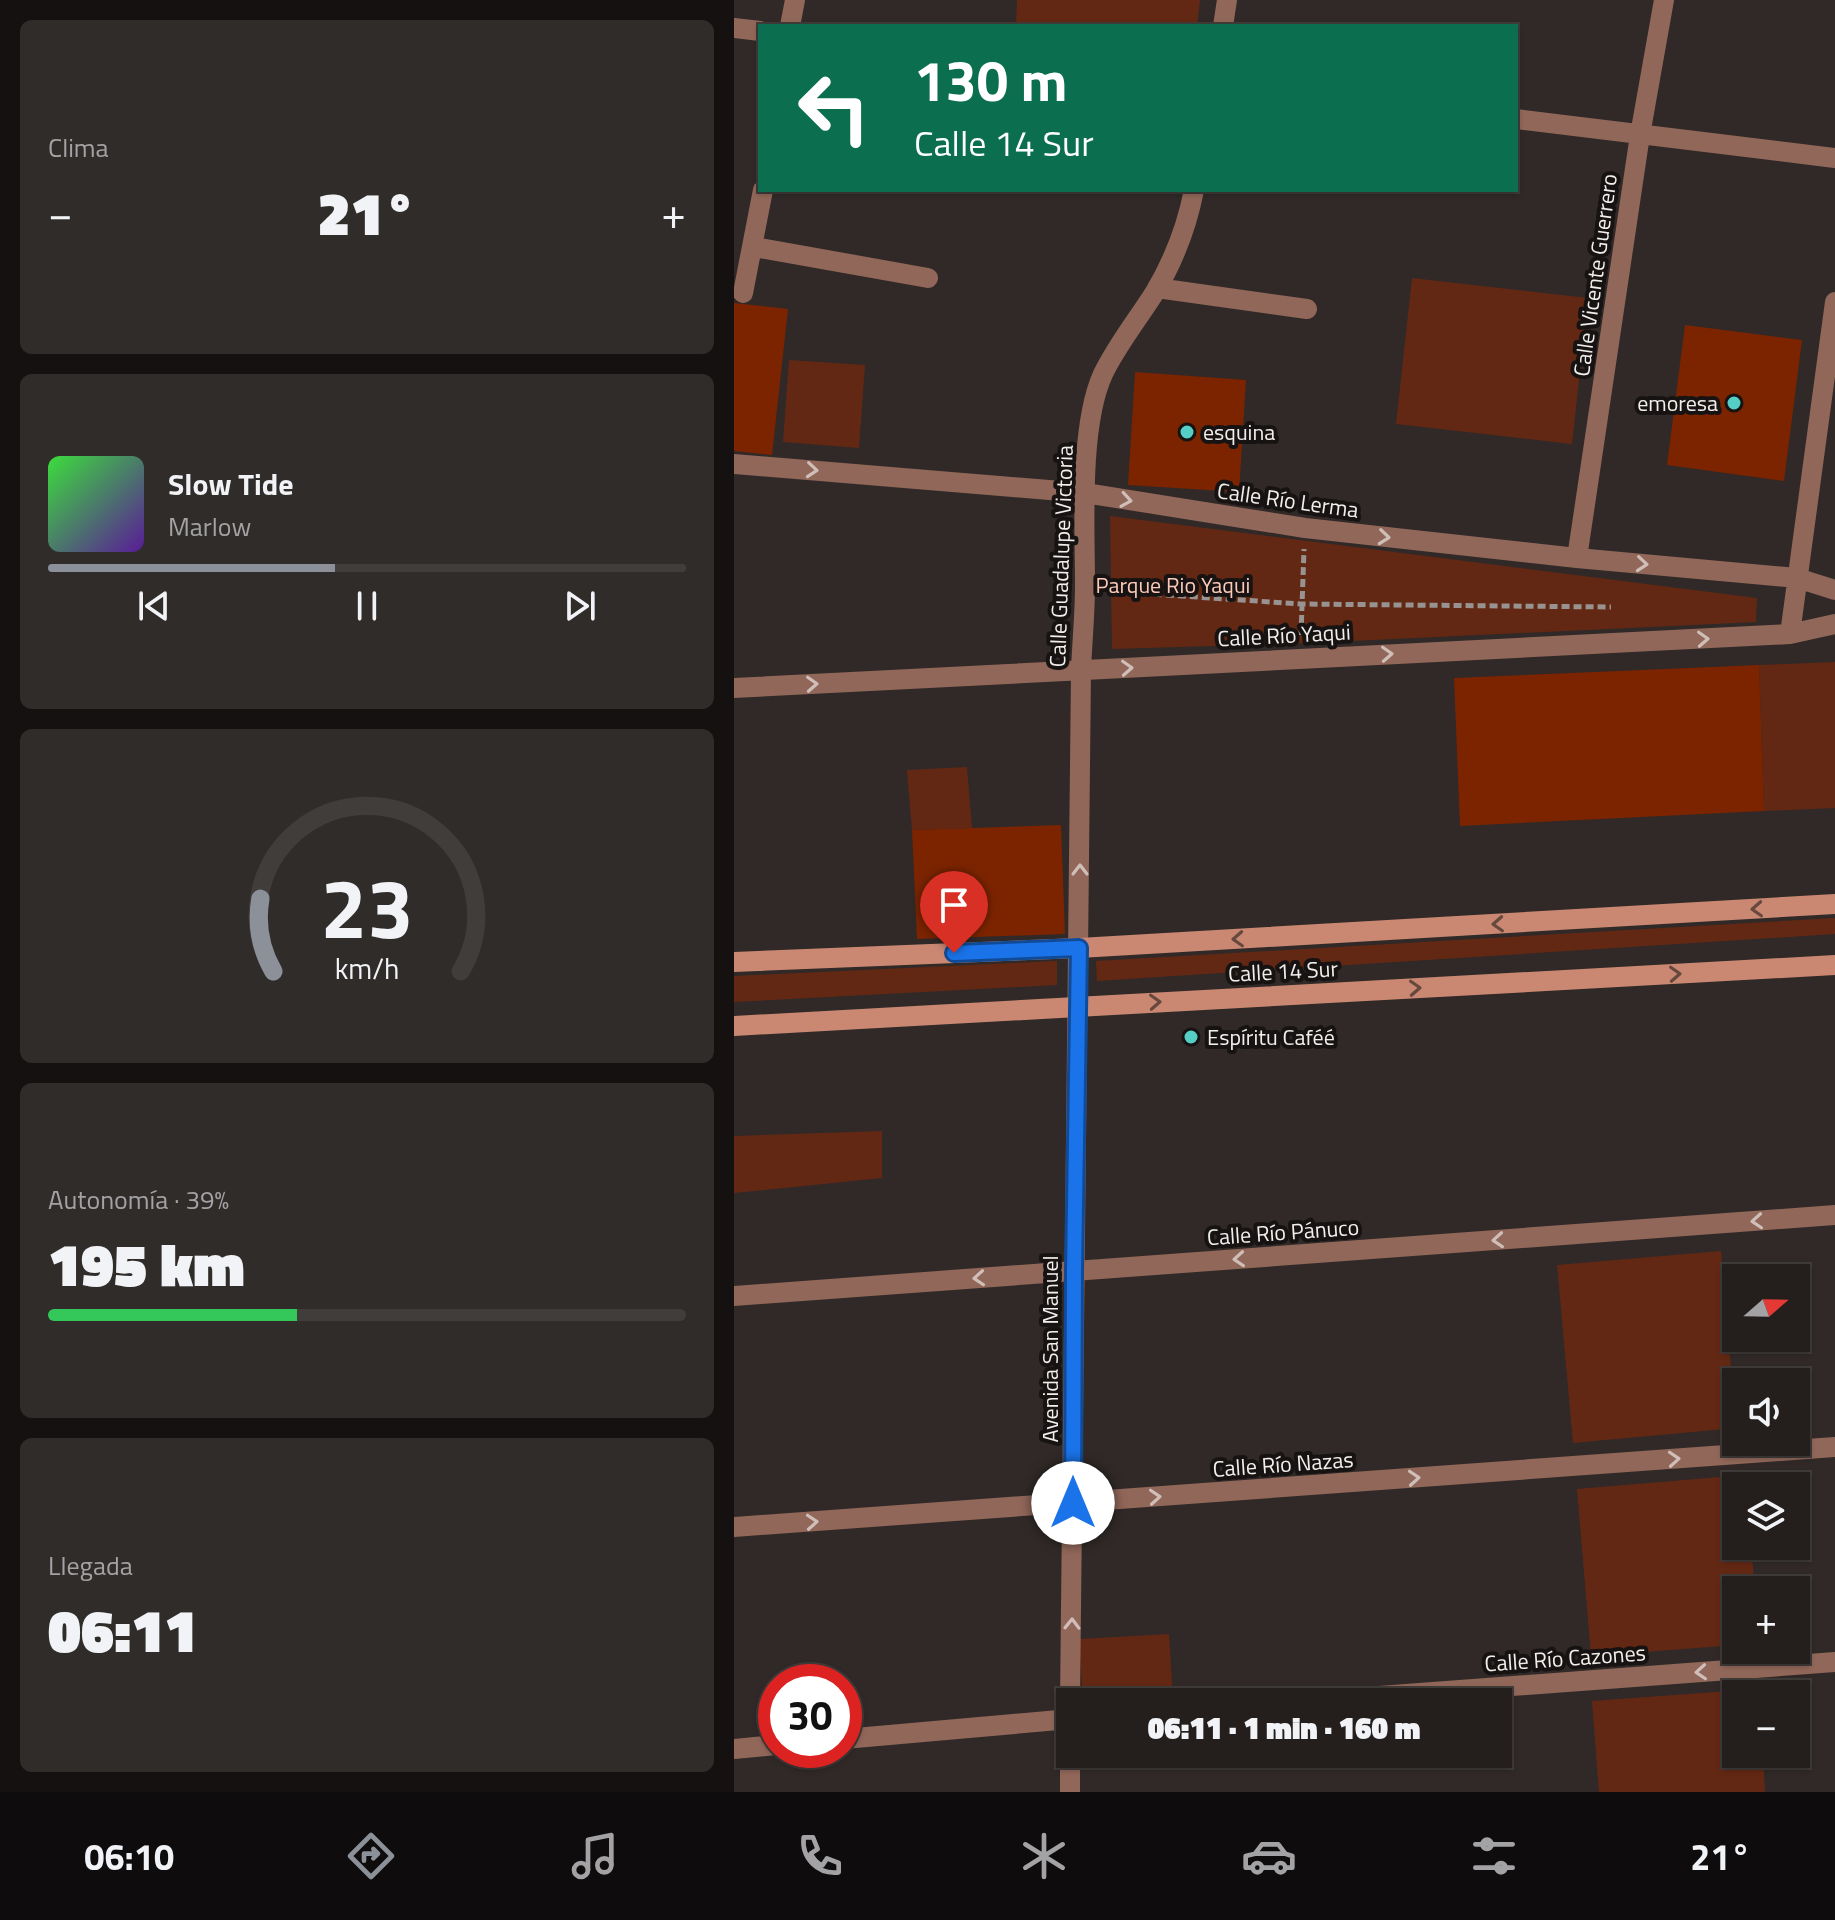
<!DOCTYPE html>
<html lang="es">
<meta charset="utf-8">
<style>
:root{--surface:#241f1d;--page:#302c2a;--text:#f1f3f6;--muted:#a3a2a4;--line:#413d3b;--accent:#8c9099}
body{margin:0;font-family:"Titillium Web",sans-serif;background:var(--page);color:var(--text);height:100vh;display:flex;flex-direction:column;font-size:30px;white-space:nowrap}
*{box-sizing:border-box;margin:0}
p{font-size:26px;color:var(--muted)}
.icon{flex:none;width:44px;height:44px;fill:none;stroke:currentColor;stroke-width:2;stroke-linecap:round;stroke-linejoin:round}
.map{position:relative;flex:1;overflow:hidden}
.drawer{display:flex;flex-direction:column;gap:20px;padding:20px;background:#141110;width:734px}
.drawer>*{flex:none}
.top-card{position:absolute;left:24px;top:24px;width:760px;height:168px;border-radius:0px;box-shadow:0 2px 6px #0004,0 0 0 2px var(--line);background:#0b6e4f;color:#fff;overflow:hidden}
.needle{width:52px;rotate:70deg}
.fabs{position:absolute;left:988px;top:1264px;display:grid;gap:16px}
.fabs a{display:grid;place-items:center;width:88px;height:88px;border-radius:0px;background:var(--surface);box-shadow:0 2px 6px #0004,0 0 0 2px var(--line);font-size:40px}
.speed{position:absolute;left:24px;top:1664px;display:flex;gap:16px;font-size:40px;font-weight:700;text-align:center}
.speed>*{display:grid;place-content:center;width:104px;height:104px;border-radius:50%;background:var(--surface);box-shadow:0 2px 6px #0004,0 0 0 2px var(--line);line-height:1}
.speed .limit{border:12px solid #d22;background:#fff;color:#111}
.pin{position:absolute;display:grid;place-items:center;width:68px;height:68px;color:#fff;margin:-82px -34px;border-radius:50% 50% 50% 0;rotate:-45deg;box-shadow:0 0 8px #0007}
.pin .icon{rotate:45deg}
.me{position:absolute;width:88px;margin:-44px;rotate:0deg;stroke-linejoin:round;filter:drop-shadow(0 0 6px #0008)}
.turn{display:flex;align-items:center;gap:28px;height:168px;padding:0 24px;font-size:36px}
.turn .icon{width:104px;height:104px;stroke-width:2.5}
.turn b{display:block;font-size:56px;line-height:68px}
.big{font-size:60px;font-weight:800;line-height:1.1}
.drawer .card{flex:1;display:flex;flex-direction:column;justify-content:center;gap:12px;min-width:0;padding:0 28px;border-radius:12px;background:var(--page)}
.drawer .dial{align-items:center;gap:0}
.dial svg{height:208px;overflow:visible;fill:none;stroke:var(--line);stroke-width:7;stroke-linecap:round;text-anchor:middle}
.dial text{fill:var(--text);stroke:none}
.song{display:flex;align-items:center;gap:24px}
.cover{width:96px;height:96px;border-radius:12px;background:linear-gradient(135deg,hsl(120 70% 55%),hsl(270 70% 35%))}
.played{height:8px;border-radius:4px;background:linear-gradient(90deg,var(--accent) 45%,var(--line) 45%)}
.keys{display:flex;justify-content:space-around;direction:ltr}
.heat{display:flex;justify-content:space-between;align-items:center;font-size:44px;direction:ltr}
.charge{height:12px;border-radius:6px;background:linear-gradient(90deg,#34c759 39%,var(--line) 0)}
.trip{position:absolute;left:322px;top:1688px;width:456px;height:80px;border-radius:0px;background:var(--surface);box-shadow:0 2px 6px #0004,0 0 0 2px var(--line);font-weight:800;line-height:80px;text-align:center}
.dock{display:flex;height:128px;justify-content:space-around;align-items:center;background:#0e0c0c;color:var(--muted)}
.dock .icon{width:56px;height:56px}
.dock .active{color:var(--accent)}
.dock b{font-size:36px;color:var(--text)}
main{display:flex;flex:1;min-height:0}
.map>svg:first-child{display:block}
.green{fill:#632814}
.building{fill:#7c2400}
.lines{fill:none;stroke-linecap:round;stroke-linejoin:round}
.path{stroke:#989290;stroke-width:5;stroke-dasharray:8 4;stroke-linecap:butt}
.minor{stroke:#916759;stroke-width:20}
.secondary{stroke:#ca8872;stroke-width:20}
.oneway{stroke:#d0bfb9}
.oneway2{stroke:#67483d}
.route-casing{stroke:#114b97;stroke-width:20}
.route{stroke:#1a73e8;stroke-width:14}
.poi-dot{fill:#55cec6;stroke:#161312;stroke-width:3}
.labels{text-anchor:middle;stroke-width:8;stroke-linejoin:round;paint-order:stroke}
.street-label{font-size:22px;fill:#f2eeec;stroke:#161312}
.poi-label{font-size:22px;fill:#f2eeec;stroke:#161312;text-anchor:start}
.park-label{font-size:22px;fill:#fdcab9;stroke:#161312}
</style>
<main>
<section class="drawer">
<div class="card"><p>Clima</p>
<div class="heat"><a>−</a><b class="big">21°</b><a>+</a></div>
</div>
<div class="card">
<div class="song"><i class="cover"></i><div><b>Slow Tide</b><p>Marlow</p></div></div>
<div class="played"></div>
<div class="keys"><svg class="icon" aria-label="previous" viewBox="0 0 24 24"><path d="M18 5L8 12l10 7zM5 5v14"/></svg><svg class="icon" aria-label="pause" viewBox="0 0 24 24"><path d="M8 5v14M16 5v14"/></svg><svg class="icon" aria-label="next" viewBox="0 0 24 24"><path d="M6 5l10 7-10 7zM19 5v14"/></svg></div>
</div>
<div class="card dial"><svg viewBox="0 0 100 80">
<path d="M14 69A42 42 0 1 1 86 69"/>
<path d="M14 69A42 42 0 0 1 9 41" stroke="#8c9099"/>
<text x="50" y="56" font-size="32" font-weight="700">23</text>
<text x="50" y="72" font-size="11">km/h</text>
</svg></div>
<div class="card"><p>Autonomía · 39%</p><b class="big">195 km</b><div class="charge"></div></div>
<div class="card"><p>Llegada</p><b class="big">06:11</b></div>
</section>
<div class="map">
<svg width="1101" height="1792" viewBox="0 0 1101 1792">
<rect width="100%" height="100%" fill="#302927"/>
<!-- green -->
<path class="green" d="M283,0H466L463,26H282Z
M678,278L854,298L838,444L662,424Z
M55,360L131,365L125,448L49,442Z
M376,516L1023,598L1022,622L575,643L378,649Z
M1101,662V808L1030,811L1025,665Z
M233,767L238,828L178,830L173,770Z
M1101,918V934L363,981L362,961Z
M323,961V985L0,1002V976Z
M148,1131V1178L0,1193V1136Z
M987,1251L1002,1428L839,1443L823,1265Z
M1011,1475L1012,1486H1002V1546H1017L1021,1590H1002V1645L857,1656L843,1489Z
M435,1634L439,1702H349L345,1639Z
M1023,1689L1024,1694H1002V1754H1029L1031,1792H865L858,1701Z"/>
<!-- building -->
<path class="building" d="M0,303L54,309L38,455L0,451Z
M951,325L1068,340L1050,481L933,465Z
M401,372L512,380L505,492L394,485Z
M1025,665L1030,811L726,826L720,678Z
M327,825L331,934L183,939L178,830Z"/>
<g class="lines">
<!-- path -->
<path class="path" d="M372,591L567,604L877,607
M567,635L570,549"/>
<!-- minor -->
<path class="minor" d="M56,26L61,0
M489,26L493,0
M0,28L26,31
M782,119L1101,158
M20,247L194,278
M423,288L573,309
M9,293L29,190
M0,464L351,493L571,528L843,558L1063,578L1101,590
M843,558L906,135L930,0
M1056,634L1101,302
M0,688L1056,634L1101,624
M0,1296L1101,1215
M0,1527L1101,1447
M336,1702L347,671C348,643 351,614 351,586C351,528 345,426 369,374C383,345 404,319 421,292C440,260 453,226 460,190
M565,1702L1101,1662
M110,1739L336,1719
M0,1749L42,1745
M336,1792V1741"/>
<!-- secondary -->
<path class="secondary" d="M0,962L345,948L1101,904
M0,1026L1101,965"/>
</g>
<!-- one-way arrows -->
<defs><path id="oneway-chevron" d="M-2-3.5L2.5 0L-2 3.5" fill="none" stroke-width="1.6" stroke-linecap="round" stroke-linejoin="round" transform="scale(2)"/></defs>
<g class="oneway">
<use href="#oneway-chevron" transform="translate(78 470) rotate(5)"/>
<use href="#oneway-chevron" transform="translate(392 500) rotate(9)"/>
<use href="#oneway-chevron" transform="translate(650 537) rotate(6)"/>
<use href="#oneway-chevron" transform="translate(908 564) rotate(5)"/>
<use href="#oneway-chevron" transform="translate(969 639) rotate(-3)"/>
<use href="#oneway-chevron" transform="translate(653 654) rotate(-3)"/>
<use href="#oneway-chevron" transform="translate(393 668) rotate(-3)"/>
<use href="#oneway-chevron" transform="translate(78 684) rotate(-3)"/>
<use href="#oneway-chevron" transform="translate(346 870) rotate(-90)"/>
<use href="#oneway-chevron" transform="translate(1023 1221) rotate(176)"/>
<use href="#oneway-chevron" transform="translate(764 1240) rotate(176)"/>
<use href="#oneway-chevron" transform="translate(505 1259) rotate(176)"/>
<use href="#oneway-chevron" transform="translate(245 1278) rotate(176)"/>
<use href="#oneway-chevron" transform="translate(940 1459) rotate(-4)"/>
<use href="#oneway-chevron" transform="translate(680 1478) rotate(-4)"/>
<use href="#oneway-chevron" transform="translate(421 1497) rotate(-4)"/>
<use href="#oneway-chevron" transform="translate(78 1522) rotate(-4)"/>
<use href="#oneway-chevron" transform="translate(338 1624) rotate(-89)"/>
<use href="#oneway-chevron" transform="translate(967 1672) rotate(176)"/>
</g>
<g class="oneway2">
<use href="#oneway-chevron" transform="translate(1023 909) rotate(177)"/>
<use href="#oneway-chevron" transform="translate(764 924) rotate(177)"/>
<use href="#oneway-chevron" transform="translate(504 939) rotate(177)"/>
<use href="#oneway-chevron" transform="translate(941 974) rotate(-3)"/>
<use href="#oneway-chevron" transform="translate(681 988) rotate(-3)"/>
<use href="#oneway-chevron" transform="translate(421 1002) rotate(-3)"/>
</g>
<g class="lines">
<!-- route casing -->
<g class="route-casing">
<path id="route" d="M220,953L345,948L340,1271L339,1503"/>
</g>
<!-- route -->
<use href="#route" class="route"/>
</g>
<!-- markers -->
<g class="poi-dot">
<circle cx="1000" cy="403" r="8"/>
<circle cx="453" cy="432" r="8"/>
<circle cx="457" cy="1037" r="8"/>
</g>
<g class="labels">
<!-- street labels -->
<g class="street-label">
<text transform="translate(861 275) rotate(-82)" y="8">Calle Vicente Guerrero</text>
<text transform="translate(554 500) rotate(8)" y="8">Calle Río Lerma</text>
<text transform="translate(327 556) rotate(-88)" y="8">Calle Guadalupe Victoria</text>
<text transform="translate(550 635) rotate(-3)" y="8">Calle Río Yaqui</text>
<text transform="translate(549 971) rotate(-3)" y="8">Calle 14 Sur</text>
<text transform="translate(549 1232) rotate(-4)" y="8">Calle Río Pánuco</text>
<text transform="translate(316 1349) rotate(-90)" y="8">Avenida San Manuel</text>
<text transform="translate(549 1464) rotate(-4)" y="8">Calle Río Nazas</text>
<text transform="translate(831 1658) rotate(-4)" y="8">Calle Río Cazones</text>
</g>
<!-- poi labels -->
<g class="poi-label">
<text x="984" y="411" text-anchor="end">emoresa</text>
<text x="469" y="440">esquina</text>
<text x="473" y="1045">Espíritu Caféé</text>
</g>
<!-- park labels -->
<g class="park-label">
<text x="439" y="593">Parque Rio Yaqui</text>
</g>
</g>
</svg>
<div class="fabs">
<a><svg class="needle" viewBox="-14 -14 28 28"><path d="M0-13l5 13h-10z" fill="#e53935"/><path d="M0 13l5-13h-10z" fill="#a3a2a4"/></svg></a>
<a><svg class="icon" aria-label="sound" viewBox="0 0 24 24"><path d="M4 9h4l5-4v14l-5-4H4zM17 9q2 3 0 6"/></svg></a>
<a><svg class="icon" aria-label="layers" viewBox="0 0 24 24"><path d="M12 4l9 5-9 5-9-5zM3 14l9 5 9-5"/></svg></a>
<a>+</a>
<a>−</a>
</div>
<div class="speed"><div class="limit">30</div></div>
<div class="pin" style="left:220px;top:953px;background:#d93025"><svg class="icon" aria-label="arrive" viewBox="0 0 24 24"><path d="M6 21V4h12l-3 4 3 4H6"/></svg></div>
<svg class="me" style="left:339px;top:1503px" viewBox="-20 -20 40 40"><circle r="19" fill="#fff"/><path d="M0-13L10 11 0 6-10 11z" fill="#1a73e8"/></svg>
<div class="trip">06:11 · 1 min · 160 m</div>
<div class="top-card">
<div class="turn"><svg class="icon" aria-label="left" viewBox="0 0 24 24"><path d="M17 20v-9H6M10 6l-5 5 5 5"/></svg><div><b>130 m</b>Calle 14 Sur</div></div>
</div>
</div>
</main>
<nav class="dock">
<b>06:10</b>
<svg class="icon active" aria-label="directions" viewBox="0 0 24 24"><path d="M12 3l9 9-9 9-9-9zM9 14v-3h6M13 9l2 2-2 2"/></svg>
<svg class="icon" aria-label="music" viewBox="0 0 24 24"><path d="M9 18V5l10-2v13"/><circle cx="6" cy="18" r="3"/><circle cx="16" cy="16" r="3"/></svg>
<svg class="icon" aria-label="phone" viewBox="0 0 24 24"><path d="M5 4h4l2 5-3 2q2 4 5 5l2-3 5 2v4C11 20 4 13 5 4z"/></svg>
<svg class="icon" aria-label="climate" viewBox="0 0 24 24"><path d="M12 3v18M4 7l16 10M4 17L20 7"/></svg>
<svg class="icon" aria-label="car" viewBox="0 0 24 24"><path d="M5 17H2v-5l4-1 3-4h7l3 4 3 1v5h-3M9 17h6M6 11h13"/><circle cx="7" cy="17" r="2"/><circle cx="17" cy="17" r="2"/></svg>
<svg class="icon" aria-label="filters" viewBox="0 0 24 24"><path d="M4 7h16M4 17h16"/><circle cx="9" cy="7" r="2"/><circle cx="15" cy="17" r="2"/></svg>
<b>21°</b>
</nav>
